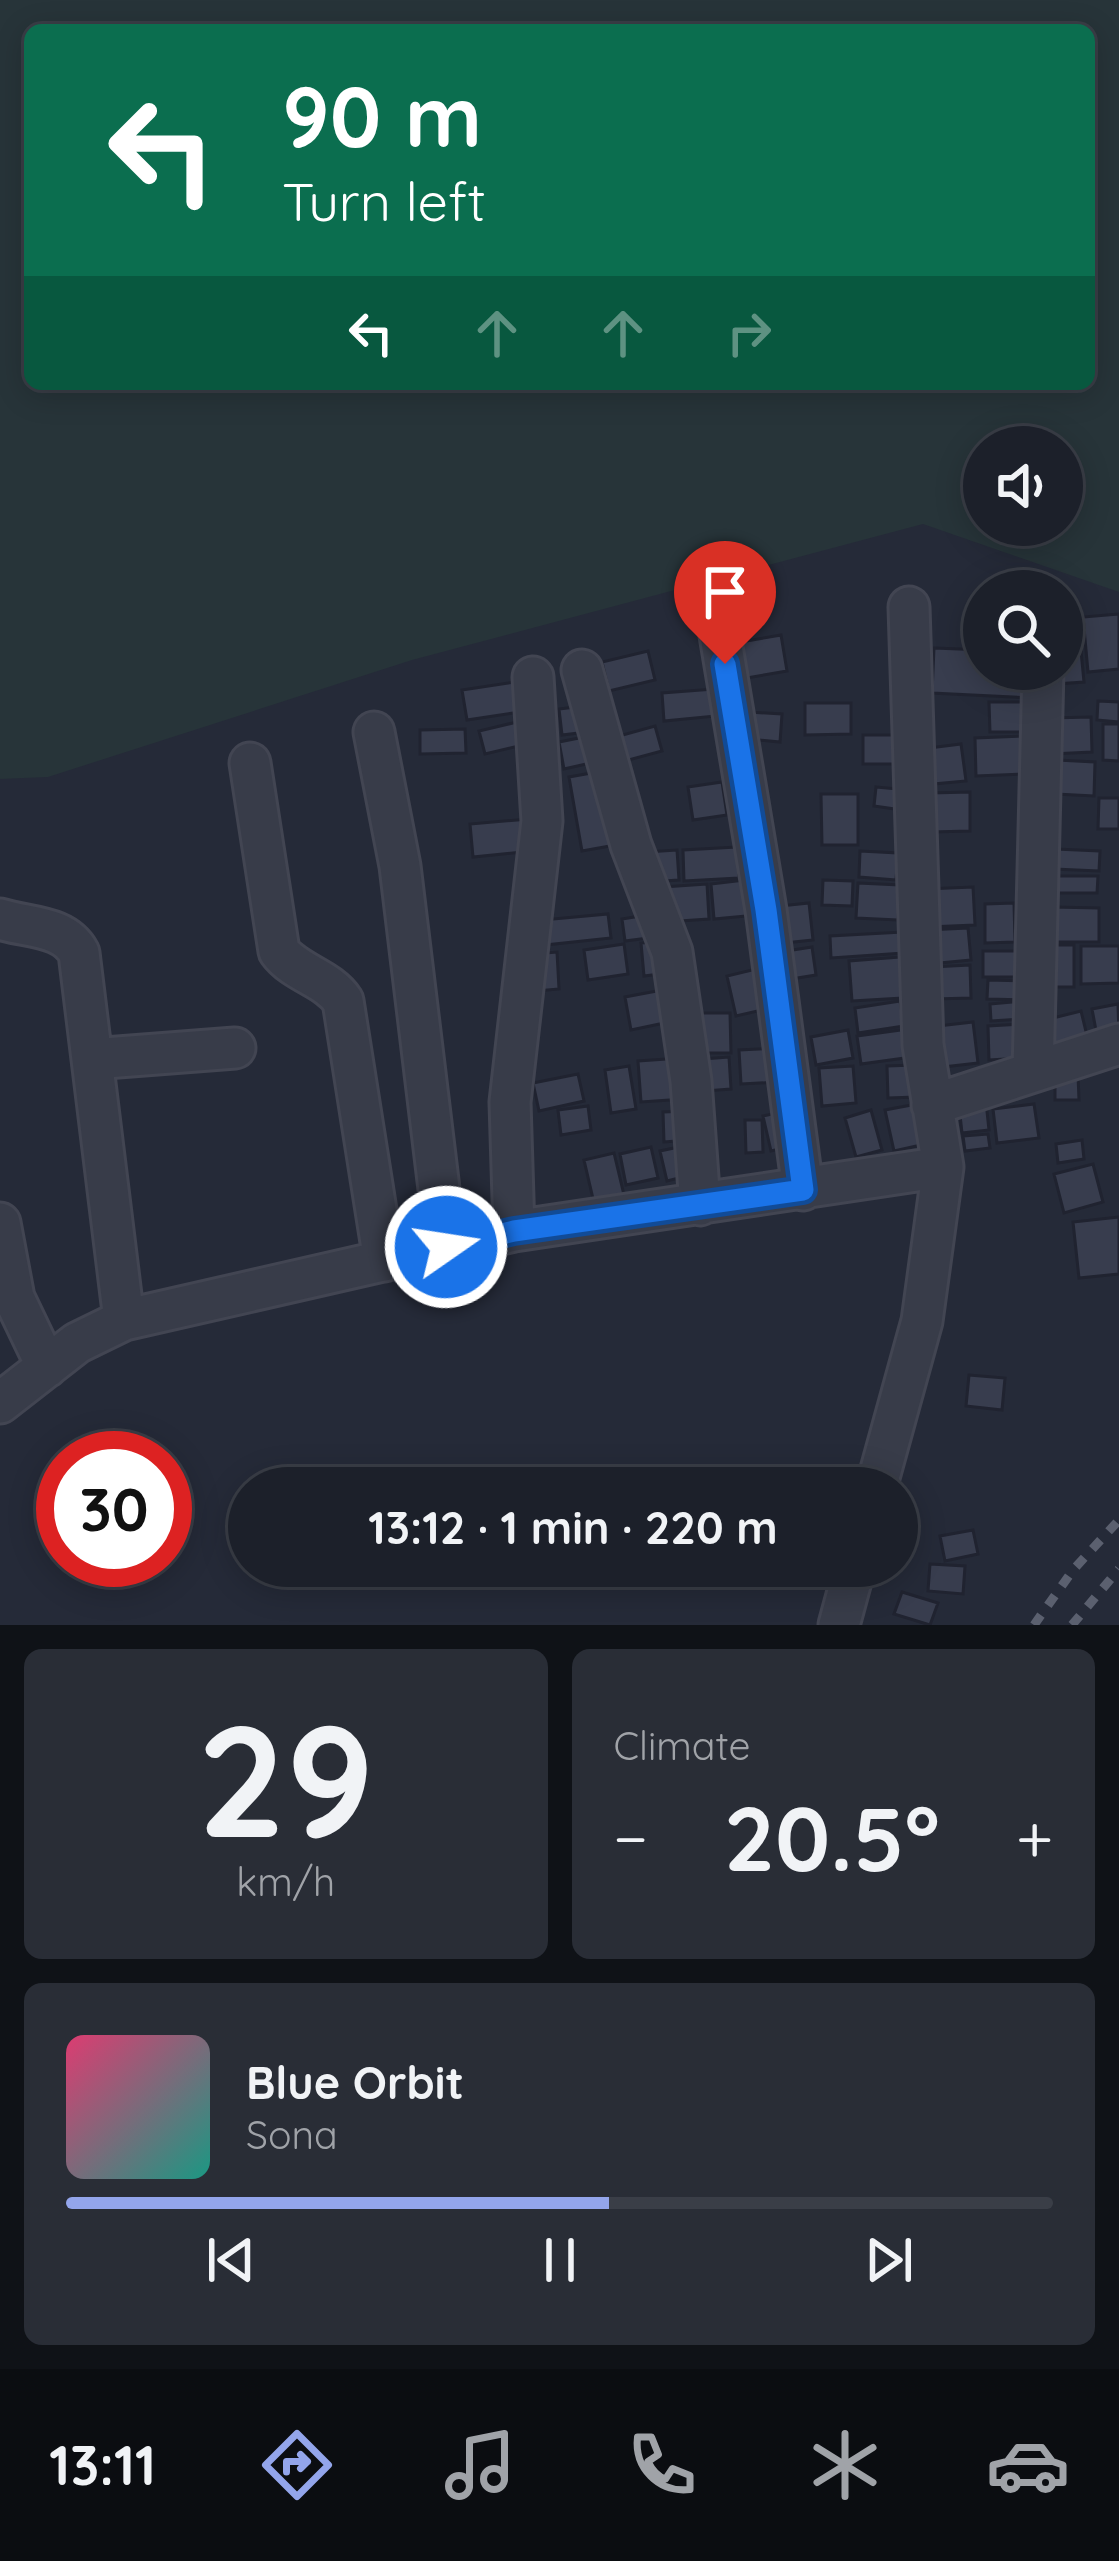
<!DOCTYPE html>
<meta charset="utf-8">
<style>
:root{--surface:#1c202a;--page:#292d36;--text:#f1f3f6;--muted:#a0a3a8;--line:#3a3e47;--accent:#93a5eb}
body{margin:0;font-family:Quicksand,sans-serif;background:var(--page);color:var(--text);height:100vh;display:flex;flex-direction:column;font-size:45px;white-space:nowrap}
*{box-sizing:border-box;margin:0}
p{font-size:39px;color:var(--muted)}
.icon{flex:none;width:66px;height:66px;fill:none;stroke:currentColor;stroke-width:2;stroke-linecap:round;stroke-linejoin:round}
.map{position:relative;height:1625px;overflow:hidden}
.side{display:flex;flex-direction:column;gap:24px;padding:24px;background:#0f1217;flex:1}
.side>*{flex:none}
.top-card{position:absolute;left:24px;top:24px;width:1071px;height:366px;border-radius:18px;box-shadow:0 6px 30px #0003,0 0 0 3px var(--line);background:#0b6e4f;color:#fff;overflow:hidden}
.fabs{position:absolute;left:963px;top:426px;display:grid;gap:24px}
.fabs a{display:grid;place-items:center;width:120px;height:120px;border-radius:50%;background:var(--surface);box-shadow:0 6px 30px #0003,0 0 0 3px var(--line);font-size:60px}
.speed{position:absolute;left:36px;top:1431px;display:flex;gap:24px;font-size:60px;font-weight:700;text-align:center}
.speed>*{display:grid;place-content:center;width:156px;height:156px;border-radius:50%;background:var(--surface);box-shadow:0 6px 30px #0003,0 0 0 3px var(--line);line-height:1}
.speed .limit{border:18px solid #d22;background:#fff;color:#111}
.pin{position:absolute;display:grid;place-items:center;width:102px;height:102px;color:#fff;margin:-123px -51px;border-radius:50% 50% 50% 0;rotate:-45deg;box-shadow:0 0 12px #0007}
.pin .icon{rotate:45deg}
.me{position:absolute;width:132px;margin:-66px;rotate:77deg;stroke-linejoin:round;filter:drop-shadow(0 0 9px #0008)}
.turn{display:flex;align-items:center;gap:42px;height:252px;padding:0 60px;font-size:54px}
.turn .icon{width:156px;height:156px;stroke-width:2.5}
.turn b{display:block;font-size:84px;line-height:102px}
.lanes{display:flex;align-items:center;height:114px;padding:0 60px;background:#0003;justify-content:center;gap:60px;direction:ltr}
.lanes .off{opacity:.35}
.big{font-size:90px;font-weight:700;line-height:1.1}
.side .card{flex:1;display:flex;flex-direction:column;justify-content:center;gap:18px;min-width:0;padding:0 42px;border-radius:18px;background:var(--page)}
.side .dial{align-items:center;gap:0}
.dial b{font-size:156px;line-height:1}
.song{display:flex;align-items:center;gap:36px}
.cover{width:144px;height:144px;border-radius:18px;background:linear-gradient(135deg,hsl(340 70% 55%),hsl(170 70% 35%))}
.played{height:12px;border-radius:6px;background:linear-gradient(90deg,var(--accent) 55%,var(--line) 55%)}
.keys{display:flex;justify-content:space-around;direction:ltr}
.heat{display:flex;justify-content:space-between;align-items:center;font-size:66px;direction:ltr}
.side .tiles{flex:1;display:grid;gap:24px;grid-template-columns:1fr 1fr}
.card:last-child{grid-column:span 2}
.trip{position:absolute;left:228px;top:1467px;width:690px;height:120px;border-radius:60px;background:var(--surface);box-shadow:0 6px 30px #0003,0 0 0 3px var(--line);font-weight:700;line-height:120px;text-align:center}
.tab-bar{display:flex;height:192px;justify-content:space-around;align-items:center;background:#0b0d11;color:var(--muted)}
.tab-bar .icon{width:84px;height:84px}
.tab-bar .current{color:var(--accent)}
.tab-bar b{font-size:54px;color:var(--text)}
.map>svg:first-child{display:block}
.green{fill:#273439;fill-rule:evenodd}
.building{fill:#383d4e;stroke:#202330;stroke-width:3}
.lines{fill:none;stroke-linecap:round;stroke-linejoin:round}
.minor-casing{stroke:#424552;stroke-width:45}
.minor{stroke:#383c49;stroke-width:39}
.rail{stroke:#5b606f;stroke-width:9;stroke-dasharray:12 12;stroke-linecap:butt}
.route-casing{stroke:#114b97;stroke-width:30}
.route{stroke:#1a73e8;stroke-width:21}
</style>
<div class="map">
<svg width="1119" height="1625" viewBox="0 0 1119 1625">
<rect width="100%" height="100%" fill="#252a38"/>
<!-- green -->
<path class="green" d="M0,0H1119V592L923,524L412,660L48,777L0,779ZM30,30H1089V384H30ZM984,447H1062V525H984Z"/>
<!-- building -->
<path class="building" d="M1119,614V669L1088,672L1083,617Z
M1078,619L1084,682L1055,684L1062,669V620Z
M781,635L787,671L741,679L735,643Z
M934,648L984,650V669H1033L1032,698L932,693Z
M648,651L655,680L609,691L602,662Z
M522,681L527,711L467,720L462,690Z
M714,689L716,716L664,721L662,693Z
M1098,701L1119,702V722L1097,720Z
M989,702H1025V732H990Z
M805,703H851V734L805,735Z
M584,706L587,732L562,735L559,709Z
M749,712L782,714L780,742L747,739Z
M1091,717L1092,752L1051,754L1050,718Z
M517,722L523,745L485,754L479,731Z
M1103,724H1119V761L1103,760Z
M655,726L662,751L625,761L619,736Z
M465,729L466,753L420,754V730Z
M863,735H903V764H863Z
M589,736L595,762L564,769L559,742Z
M1023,736L1024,774L976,776L975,738Z
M961,744L966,781L933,784L929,748Z
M1057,760L1095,762L1094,796L1056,794Z
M608,770L621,844L582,851L569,777Z
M722,782L727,815L693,820L688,787Z
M876,787L898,789L895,809L874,806Z
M970,792V831L931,832L930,793Z
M821,794H858V845H822Z
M1099,798H1119V829H1098Z
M529,819L532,851L473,857L470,824Z
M737,847L739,878L684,881L683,850Z
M1055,849L1100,851L1099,871L1054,869Z
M677,850L679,880L648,882L646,852Z
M860,851L898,853L896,880L859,877Z
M1055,876H1098L1097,893H1055Z
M753,879L757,915L714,919L711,884Z
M823,880L853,881L852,906L822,905Z
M858,883L900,885L898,920L856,918Z
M707,884L709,919L665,922L663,887Z
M973,887L975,925L928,927L926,889Z
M809,903L813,940L784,943L780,906Z
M1014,903L1015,942L985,943V904Z
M1052,907L1099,908V942H1051Z
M608,914L611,938L545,945L542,920Z
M653,914L656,937L625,941L622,919Z
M968,928L971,960L929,964L927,930Z
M903,932L904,953L831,958L830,936Z
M665,941L668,973L644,976L641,943Z
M624,944L628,974L588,980L584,950Z
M1048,945H1074V987H1048Z
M1081,946H1119V983L1081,984Z
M812,947L816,975L785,980L780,952Z
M983,951H1021V977H983Z
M557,952L559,989L536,991L533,954Z
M900,957L903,998L852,1001L849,961Z
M970,965L971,998L933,999L932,967Z
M756,969L766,1009L736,1016L727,976Z
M988,980L1028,981V1000L987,999Z
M662,990L669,1022L631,1030L625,997Z
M900,1001L904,1026L858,1033L855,1008Z
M1022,1001L1023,1019L991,1021L990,1004Z
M1118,1004L1119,1037L1098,1041L1092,1009Z
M1081,1011L1089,1044L1053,1053L1045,1020Z
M694,1013H730L731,1053H694Z
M973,1022L978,1063L943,1067L938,1026Z
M1022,1024L1023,1058L989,1060L988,1026Z
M908,1029L912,1057L861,1064L857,1036Z
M848,1030L853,1058L816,1065L811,1037Z
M778,1048L780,1082L741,1084L739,1050Z
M729,1057L731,1089L705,1091L703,1059Z
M681,1058L684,1099L641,1102L638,1061Z
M915,1065L916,1097L888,1098L887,1066Z
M629,1066L636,1109L611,1113L605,1070Z
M853,1066L856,1103L822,1106L819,1068Z
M578,1074L584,1101L539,1111L533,1083Z
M1078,1075L1079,1100H1055V1076Z
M986,1102L989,1130L962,1133L959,1106Z
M922,1103L930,1143L894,1151L885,1110Z
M1034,1104L1039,1138L997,1143L993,1109Z
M588,1106L591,1130L561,1135L558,1110Z
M871,1110L882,1150L856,1157L845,1118Z
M687,1111L689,1140L664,1142L663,1112Z
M785,1111L792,1146L771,1151L763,1116Z
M745,1120H762L763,1152L746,1153Z
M988,1134L990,1148L965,1151L963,1136Z
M1082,1140L1084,1159L1058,1163L1056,1144Z
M688,1145L695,1174L667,1181L660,1151Z
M651,1147L658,1178L626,1185L620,1154Z
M614,1153L624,1195L594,1203L584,1160Z
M1093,1164L1103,1202L1064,1213L1054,1174Z
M1119,1217V1274L1079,1278L1073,1222Z
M969,1375L1005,1378L1002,1410L966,1406Z
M973,1530L978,1554L945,1561L940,1536Z
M930,1564L965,1566L963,1594L928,1591Z
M902,1592L938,1603L930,1625L894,1614Z"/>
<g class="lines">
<!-- minor casing -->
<g class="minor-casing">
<path id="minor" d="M718,623L766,910L803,1190
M582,670L631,845L672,952L691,1081L700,1205
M374,732L400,866L446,1247
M250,763L279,951C295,973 328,978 343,1001L384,1261
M0,919C28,928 64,925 79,953L124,1320
M92,1059L235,1048
M1033,1072L1043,669
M932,1105L1119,1044
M0,1223L14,1298L47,1367
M514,1231L510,1102L542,821L533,677
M0,1403L77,1343L124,1320L514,1231L943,1167
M876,1488L922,1321L943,1167L923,1045L909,607
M839,1625L855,1566"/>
</g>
<!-- minor -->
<use href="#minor" class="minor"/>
<!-- rail -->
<path class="rail" d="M1034,1625L1073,1570L1119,1520
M1072,1625L1119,1569"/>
</g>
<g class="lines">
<!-- route casing -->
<g class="route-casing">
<path id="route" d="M446,1247L514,1231L803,1190L766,910L725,664"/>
</g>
<!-- route -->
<use href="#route" class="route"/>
</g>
</svg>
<div class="fabs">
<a><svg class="icon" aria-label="sound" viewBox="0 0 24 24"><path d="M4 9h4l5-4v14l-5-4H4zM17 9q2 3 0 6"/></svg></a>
<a><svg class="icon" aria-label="search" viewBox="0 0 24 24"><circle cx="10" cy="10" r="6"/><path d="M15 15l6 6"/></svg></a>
</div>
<div class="speed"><div class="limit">30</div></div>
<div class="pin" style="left:725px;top:664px;background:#d93025"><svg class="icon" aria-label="arrive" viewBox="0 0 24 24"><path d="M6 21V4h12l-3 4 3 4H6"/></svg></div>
<svg class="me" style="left:446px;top:1247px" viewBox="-20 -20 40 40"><circle r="17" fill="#1a73e8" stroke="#fff" stroke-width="3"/><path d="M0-11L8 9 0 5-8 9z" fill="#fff"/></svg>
<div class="trip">13:12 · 1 min · 220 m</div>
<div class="top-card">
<div class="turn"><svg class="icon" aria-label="left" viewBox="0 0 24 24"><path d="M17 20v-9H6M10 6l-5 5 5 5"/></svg><div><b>90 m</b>Turn left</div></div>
<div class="lanes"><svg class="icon" aria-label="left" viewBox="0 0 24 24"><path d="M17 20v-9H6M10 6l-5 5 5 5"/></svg><svg class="icon off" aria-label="ahead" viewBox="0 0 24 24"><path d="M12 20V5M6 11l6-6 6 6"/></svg><svg class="icon off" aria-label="ahead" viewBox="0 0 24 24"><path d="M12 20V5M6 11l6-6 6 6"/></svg><svg class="icon off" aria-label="right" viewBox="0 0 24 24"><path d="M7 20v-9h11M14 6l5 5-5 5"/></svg></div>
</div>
</div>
<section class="side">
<div class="tiles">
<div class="card dial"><b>29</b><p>km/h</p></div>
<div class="card"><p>Climate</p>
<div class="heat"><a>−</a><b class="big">20.5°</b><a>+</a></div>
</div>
<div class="card">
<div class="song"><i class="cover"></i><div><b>Blue Orbit</b><p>Sona</p></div></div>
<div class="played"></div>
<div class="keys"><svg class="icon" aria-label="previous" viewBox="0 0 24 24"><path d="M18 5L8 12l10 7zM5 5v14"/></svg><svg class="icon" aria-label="pause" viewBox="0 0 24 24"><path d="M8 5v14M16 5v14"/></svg><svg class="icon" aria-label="next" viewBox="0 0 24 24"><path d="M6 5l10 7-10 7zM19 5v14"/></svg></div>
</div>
</div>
</section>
<nav class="tab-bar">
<b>13:11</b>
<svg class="icon current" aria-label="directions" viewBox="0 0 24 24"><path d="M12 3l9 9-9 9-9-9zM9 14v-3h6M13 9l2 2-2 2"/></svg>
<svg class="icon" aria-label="music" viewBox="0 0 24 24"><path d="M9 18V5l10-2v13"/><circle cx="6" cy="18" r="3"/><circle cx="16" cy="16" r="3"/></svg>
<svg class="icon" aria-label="phone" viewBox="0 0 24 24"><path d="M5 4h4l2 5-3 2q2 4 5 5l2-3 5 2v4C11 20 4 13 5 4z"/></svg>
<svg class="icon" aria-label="climate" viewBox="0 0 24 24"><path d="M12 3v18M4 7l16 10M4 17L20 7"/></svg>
<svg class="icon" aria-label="car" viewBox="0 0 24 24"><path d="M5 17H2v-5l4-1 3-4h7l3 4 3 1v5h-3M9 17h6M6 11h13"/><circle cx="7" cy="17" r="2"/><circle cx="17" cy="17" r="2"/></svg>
</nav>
